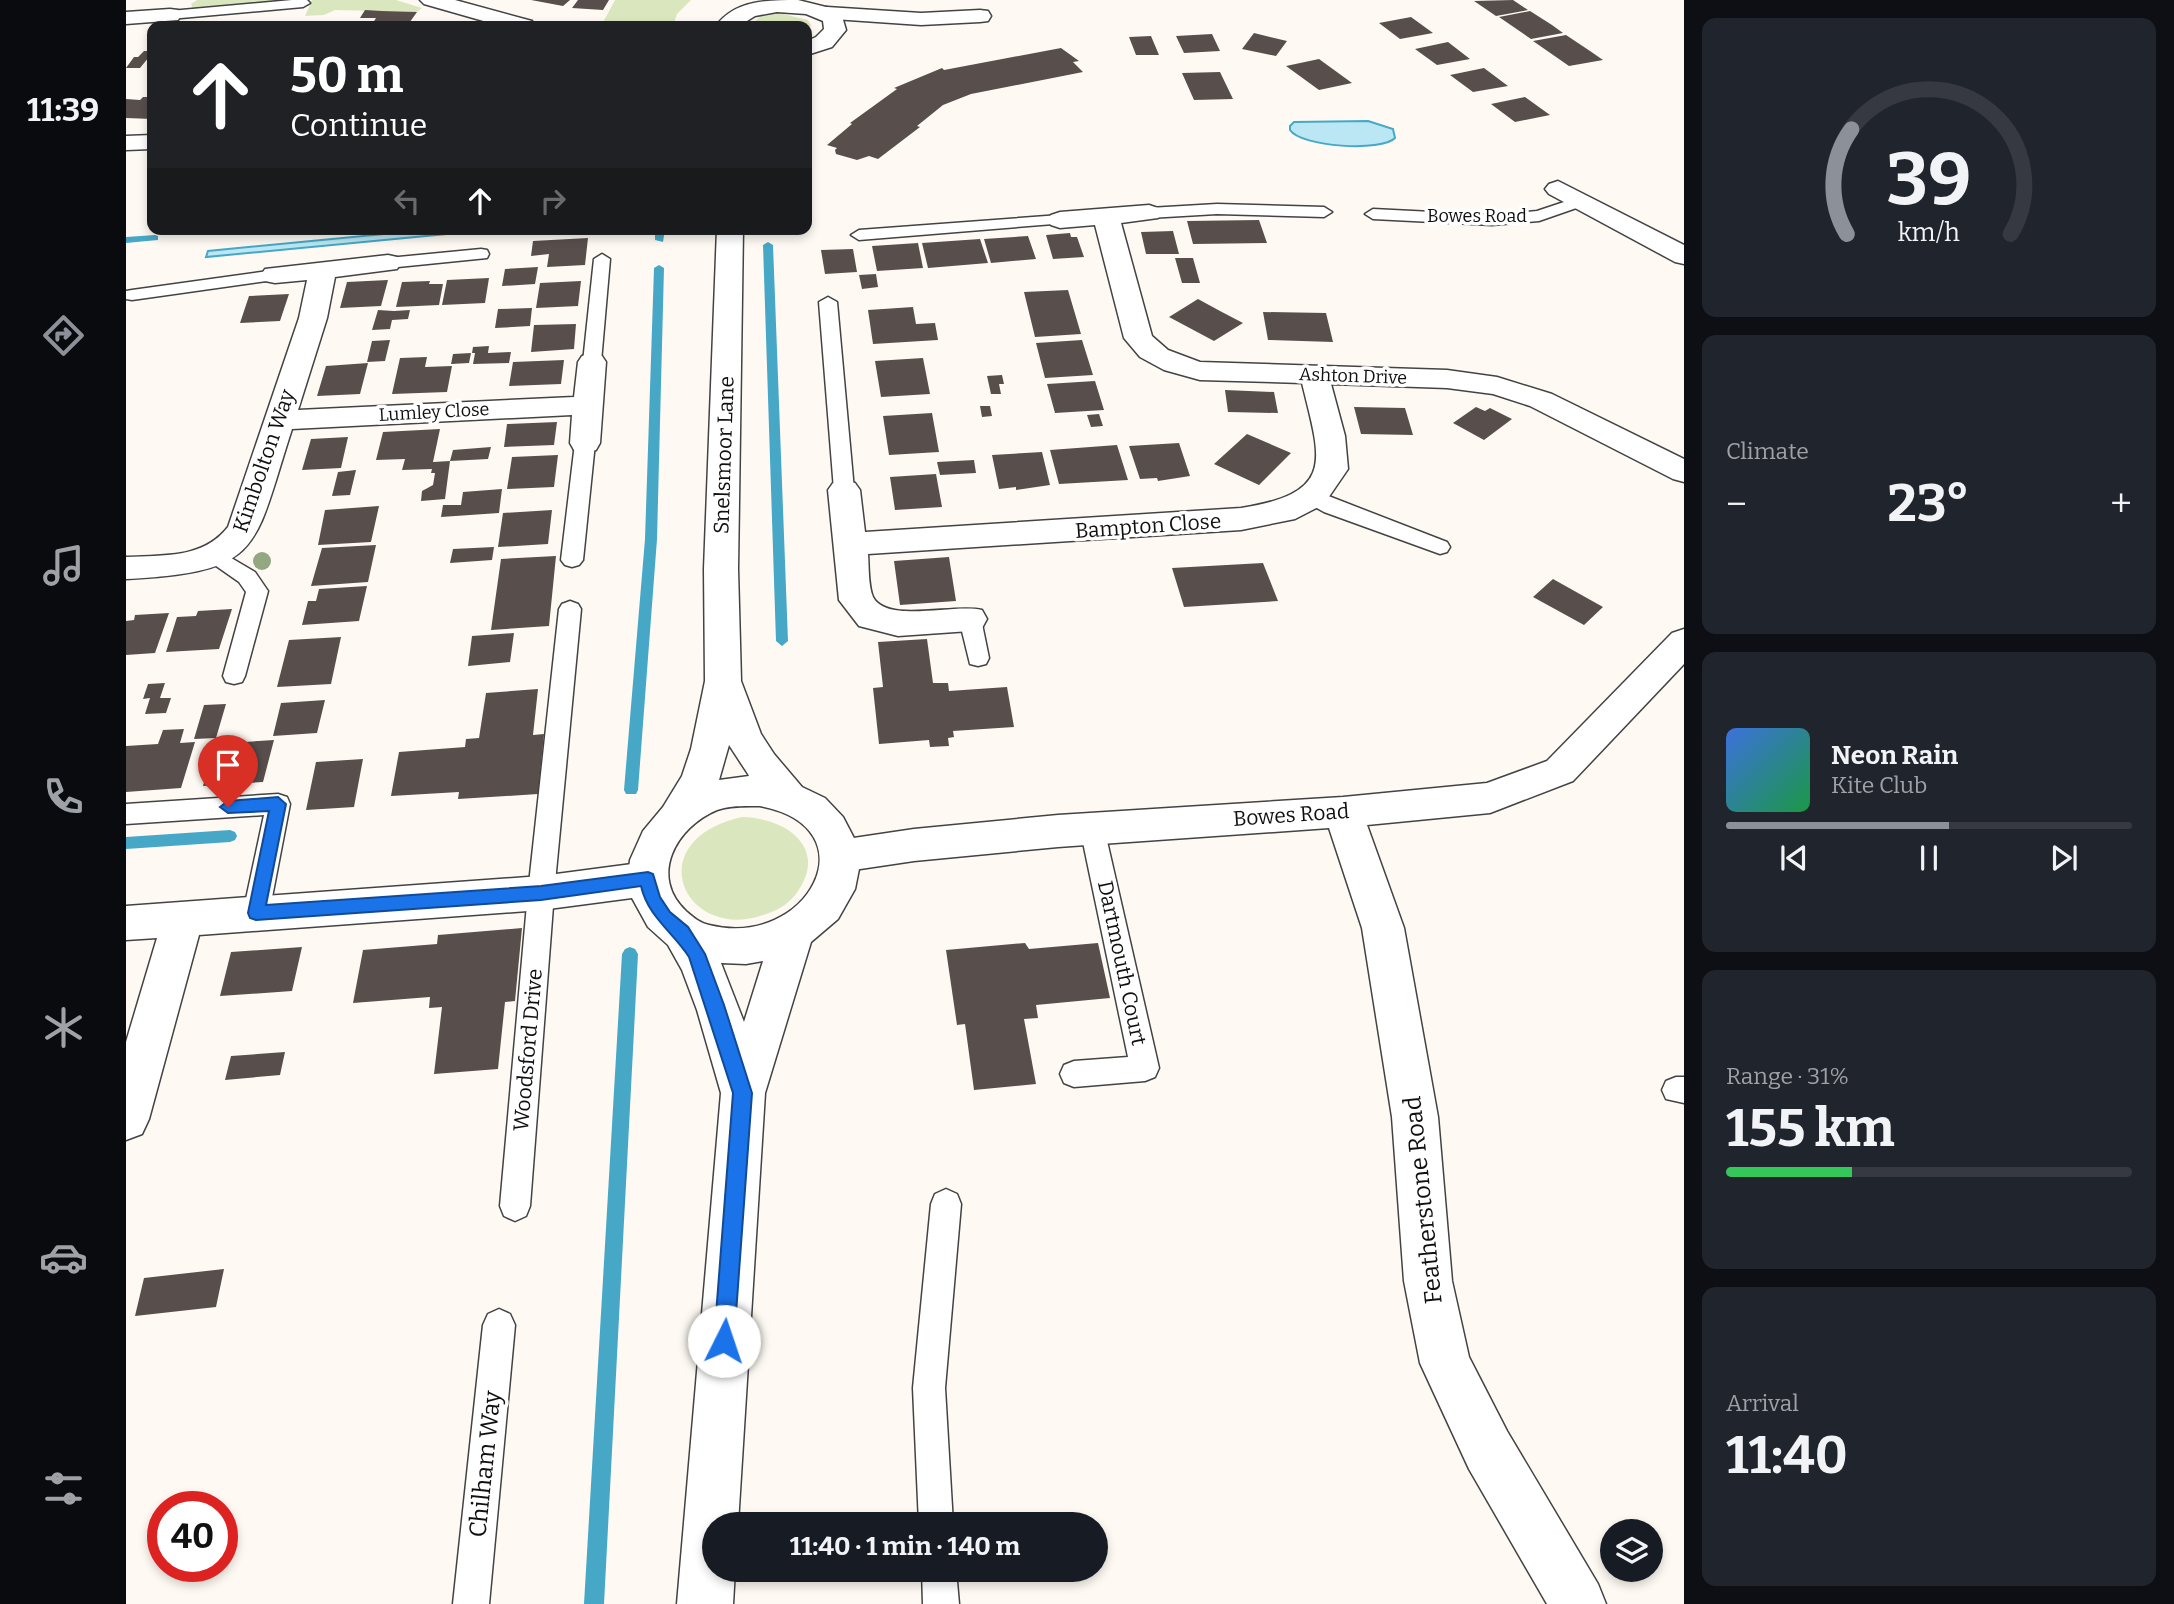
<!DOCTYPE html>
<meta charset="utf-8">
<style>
:root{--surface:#171b24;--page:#20242c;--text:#f1f3f6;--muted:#9ea1a6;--line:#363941;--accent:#8c9099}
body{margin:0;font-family:Bitter,serif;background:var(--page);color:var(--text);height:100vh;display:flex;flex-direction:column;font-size:26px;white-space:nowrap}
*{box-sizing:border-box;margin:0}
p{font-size:23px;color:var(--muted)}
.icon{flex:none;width:38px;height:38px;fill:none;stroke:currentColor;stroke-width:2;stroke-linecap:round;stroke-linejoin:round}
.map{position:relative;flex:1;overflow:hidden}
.drawer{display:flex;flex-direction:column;gap:18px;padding:18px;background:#0d0f14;width:490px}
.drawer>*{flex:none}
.guide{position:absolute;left:21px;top:21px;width:665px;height:214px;border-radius:14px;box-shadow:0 4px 10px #0003;background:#202124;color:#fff;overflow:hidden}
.buttons{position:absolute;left:1474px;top:1519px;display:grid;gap:14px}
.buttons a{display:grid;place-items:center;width:63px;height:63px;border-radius:50%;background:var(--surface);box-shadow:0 4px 10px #0003;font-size:35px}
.speed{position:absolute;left:21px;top:1491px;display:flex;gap:14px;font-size:35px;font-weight:700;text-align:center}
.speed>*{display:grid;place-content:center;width:91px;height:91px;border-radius:50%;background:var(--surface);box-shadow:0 4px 10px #0003;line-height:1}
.speed .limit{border:10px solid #d22;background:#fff;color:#111}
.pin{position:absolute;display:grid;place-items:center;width:60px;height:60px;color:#fff;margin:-72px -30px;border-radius:50% 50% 50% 0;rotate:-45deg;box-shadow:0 0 7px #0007}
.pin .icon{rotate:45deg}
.me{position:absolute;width:77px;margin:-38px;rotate:4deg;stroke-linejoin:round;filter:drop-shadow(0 0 5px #0008)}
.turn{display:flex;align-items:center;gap:24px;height:147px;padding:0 28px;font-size:32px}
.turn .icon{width:91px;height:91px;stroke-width:2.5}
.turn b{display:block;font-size:49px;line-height:60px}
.lanes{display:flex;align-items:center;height:66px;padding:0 28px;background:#0003;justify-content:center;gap:35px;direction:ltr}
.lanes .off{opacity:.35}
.big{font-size:52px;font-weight:700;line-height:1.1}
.drawer .card{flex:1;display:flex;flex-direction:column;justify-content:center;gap:10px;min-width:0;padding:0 24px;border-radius:14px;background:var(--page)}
.drawer .dial{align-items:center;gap:0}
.dial svg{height:182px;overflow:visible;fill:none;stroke:var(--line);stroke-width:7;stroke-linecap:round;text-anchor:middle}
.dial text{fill:var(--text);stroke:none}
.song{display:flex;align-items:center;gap:21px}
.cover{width:84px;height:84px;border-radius:10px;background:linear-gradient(135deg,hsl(220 70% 55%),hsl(140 70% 35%))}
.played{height:7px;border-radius:4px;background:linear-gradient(90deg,var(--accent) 55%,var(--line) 55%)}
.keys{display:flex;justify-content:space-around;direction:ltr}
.heat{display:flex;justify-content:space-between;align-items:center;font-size:38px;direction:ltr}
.charge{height:10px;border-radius:5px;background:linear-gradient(90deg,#34c759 31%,var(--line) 0)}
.trip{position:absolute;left:576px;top:1512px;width:406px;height:70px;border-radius:35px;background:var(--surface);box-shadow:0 4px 10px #0003;font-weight:700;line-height:70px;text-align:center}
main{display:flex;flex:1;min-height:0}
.menu{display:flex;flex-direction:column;width:126px;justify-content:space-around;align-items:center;background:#090b0e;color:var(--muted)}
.menu .icon{width:49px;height:49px}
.menu .current{color:var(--accent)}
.menu b{font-size:32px;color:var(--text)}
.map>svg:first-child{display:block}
.green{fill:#dae7be}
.water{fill:#bae7f3;stroke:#46a8c6;stroke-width:2}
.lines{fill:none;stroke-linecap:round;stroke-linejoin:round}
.stream{fill:#46a8c6;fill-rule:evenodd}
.building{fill:#584f4d}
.service-casing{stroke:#434343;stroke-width:3}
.minor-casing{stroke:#434343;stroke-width:3}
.tertiary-casing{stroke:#434343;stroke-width:3}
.service{fill:#fff;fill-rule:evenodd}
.minor{fill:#fff;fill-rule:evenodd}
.tertiary{fill:#fff;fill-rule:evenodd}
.tree{fill:#93a881}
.route{fill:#1a73e8;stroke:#114b97;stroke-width:2}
.labels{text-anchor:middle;stroke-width:7;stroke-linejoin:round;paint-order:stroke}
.far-street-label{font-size:18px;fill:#101010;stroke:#fff}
.street-label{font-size:21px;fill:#101010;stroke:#fff}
.near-street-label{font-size:24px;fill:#101010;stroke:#fff}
</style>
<main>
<nav class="menu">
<b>11:39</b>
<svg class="icon current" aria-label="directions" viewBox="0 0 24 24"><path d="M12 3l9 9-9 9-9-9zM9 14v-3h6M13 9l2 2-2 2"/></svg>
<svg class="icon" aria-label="music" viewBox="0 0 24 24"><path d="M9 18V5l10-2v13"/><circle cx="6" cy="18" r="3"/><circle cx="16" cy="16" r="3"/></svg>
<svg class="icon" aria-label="phone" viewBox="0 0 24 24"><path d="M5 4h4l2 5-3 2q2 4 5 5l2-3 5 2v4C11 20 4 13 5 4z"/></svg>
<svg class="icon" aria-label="climate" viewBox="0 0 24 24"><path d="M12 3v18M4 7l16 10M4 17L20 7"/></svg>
<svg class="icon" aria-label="car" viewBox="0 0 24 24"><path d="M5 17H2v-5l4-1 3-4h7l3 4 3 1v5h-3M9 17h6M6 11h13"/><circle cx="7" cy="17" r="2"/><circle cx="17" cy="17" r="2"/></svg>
<svg class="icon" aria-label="filters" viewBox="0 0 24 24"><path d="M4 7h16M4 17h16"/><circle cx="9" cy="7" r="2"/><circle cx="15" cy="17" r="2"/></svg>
</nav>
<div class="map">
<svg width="1558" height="1604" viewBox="0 0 1558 1604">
<rect width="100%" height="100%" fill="#fefaf3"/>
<!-- green -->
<path class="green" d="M71,0H167L67,9L65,4Z
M186,0H270L296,8L291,12L209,10L198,15L179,16Z
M489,0H565L551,14L547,26H475Z
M653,13L682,20L685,25L681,33V26H623L634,17Z
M616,817C660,818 704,848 670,894C661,906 648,912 634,916C557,940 513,840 616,817Z"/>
<!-- water -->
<path class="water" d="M1242,121L1267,129L1269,138C1256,152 1175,147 1164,130V126L1168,122Z
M310,229H373L80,257L82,251Z"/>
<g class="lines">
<!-- stream -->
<path class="stream" d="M98,229H128L102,234L99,233Z
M529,229H539L537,242L529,240Z
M29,235L32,236V240L0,243V237Z
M642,242L647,245L662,641L656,646L650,641L637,245Z
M533,265L538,268L531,539L512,790L510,794H500L498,790L519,539L528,268Z
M104,830L109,832L111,836L109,840L104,842L0,849V837Z
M504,947L509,949L512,954L478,1604H458L496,954L499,949Z"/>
</g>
<!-- building -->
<path class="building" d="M405,0H444L437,6Z
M452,0H483L477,10L446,8Z
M1387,0L1402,10L1370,16L1348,1Z
M239,10L256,11L291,12L281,26H245L250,18H234Z
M1404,11L1426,25L1437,33L1405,39L1373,17Z
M1285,17L1307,33L1274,39L1253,23Z
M1128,33L1144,37L1161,41L1150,56L1116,49Z
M1086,34L1094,51L1058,53L1050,36Z
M1440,35L1464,51L1477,60L1443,66L1407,41Z
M1025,36L1033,55H1010L1003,37Z
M1322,42L1344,59L1311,65L1289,49Z
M935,48L953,61L947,62L957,72L845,94L817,105L791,126L794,127L752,159L743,156L731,160L710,154L709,150L711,148L701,145L726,124L724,123L771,89L768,88L816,68L818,70Z
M18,51H26V58L23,57L14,68H0L8,57H12Z
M1193,59L1226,83L1193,90L1160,66Z
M1358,68L1382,86L1347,92L1324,75Z
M1094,72L1107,99L1068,100L1056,73Z
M17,97H26V119L0,118V99L14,100Z
M1399,97L1424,115L1389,122L1365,104Z
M1133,220L1141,243L1067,244L1061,221Z
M1047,231L1053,254H1020L1015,232Z
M944,233L945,237H951L958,257L927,259L920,235Z
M902,236L910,259L865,263L858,239Z
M462,238L459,265L421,267L423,254L405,256L407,241Z
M854,239L862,263L802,268L796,243Z
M792,243L797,268L751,271L746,246Z
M727,249L731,272L699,274L695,250Z
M1049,258H1067L1074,283H1056Z
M412,267L409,284L376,286L379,269Z
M750,274L752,287L736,289L733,275Z
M363,278L359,303L316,305L321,280Z
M262,280L255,306L214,308L221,282Z
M304,281L303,284H317L313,305L270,307L276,282Z
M455,281L452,306L410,308L414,283Z
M942,290L955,334L909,337L898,292Z
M163,294L154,321L114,323L123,296Z
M1072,299L1094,311L1117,323L1088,341L1043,317Z
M787,307L790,324L809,323L812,340L747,344L742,310Z
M406,308L404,326L369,328L372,309Z
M252,310L268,311L284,310L282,319L266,320L264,329L246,330Z
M1137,312L1200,313L1207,342L1142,340Z
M450,324L448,349L405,352L408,325Z
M264,340L259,361L241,362L246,341Z
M956,340L967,375L919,378L910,343Z
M363,346L362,353L385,352L383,363L347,364L349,353H346L347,347Z
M345,353L343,363L325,364L327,354Z
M301,357L299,367L326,366L321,392L266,394L274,358Z
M797,358L804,394L755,397L749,361Z
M438,360L435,384L383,386L387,362Z
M242,363L234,394L191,396L200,366Z
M876,375L878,384H873L875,394H865L861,376Z
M969,381L978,410L929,413L921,384Z
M1099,390L1148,392L1152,413L1102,412Z
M854,406H864L866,416L856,417Z
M1228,407L1279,408L1287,435L1235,434Z
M1350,407L1359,411L1364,408L1386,419L1358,440L1327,423Z
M806,413L813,452L763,455L757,416Z
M973,414L977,426L965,427L961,415Z
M431,422L428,445L378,447L381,424Z
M314,429L307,462L324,461L319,499L295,501L296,491L307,485L309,473H305L306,469L276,470L279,459L250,460L257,432Z
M1121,434L1165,453L1133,485L1088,464Z
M222,437L215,468L176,470L185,439Z
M1053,443L1064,476L1032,481L1031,478L1014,479L1003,446Z
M991,445L1002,480L933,484L924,450Z
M365,447L362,459L324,461L327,450Z
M916,452L924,485L890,490V487L873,489L866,455Z
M432,455L428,487L381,489L386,457Z
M848,460L850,473L814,475L811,462Z
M230,470L224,495L206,496L212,472Z
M810,474L816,507L769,510L764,477Z
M376,489L373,513L315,517L317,505H335L337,492Z
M253,506L245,542L192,545L199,510Z
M426,510L422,544L372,547L377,513Z
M250,545L242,582L185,586L196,548Z
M368,547L366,560L324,563L327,549Z
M430,556L423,626L365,630L375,559Z
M823,557L830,601L774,605L768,561Z
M1137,563L1152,601L1058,607L1046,568Z
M1427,579L1477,607L1458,625L1407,597Z
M241,586L233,621L176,625L182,601H190L193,589Z
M106,609L93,649L40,652L51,617L70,616L72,611Z
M43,613L29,653L0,655V621L8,620L9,615Z
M388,633L384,662L342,666L346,636Z
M215,637L205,684L151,687L163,640Z
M801,639L807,683H822L823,691L881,687L888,727L827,731L828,737L822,738L823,746L804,747L803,740L753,744L747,688L757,687L752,642Z
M39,683L34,698H45L40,713L19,714L24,698L17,699L22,684Z
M412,689L407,735L418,734L412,794L332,799L333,792L265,796L273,752L339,747L340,739L353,738L360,693Z
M199,700L191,733L147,736L155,703Z
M100,704L90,738L68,739L78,705Z
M58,729L54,743L69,742L55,788L0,792V746L32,744L37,730Z
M148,740L137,782L77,786L89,744Z
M237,759L228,807L180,810L190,762Z
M396,928L389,1001L379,1002L372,1069L308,1074L316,1007L303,1008L304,997L227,1003L237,950L311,944L312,935Z
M899,943L903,949L972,943L984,998L910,1005L912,1018L898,1019L910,1084L848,1090L839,1024L831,1025L820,950Z
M176,947L166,991L94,996L105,952Z
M159,1052L154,1075L99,1080L105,1056Z
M98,1269L90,1307L9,1316L18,1278Z"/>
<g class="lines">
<!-- service casing -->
<g class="service-casing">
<path id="service" d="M166,0H181L184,3L177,7L44,19L37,15L44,11Z
M1453,197L1461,202L1459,205L1413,221L1366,225L1247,219L1239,214L1247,209L1366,215L1411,211Z
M1091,204L1198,207L1206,212L1198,217L1091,214L1023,218L1015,213L1023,208Z
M934,215L942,220L940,223L733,240L725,235L733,230Z
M355,249L361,250L363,254L361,258L262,268L253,263L262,258Z
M476,254L484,259L475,362L466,368L457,362L468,259Z
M149,270L158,275L155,279L6,300L0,299V291L6,290Z
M702,297L711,302L728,490L725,495H711L708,490L693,302Z
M459,437L466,439L469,443L457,560L453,565L446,567L439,565L435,560L449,443L452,439Z
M1187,490L1321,542L1324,547L1321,552L1314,554L1198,512L1180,502L1177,497L1180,492Z
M90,549L129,572L142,591L119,676L116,682L108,684L100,682L97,676L120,592L113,582L83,561L79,556L83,551Z
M444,601L452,604L455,609L428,893L404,1206L400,1216L389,1221L378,1216L374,1206L402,893L433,609L436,604Z
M844,611L852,614L855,619L863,658L860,664L852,666L844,664L833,619L836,614Z
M152,794L161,797L164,804L143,913L139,921L130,924L121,921L117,913L138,815L0,824V804Z
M966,818L975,821L978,828L1033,1068L1029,1077L1019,1081L948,1087L938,1083L934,1074L938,1065L948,1061L1002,1057L954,828L957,821Z
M1550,1077H1558V1103L1540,1099L1536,1090L1540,1081Z
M820,1189L831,1194L835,1204L819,1388L827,1524H793L787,1388L805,1204L809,1194Z
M373,1309L384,1314L389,1325L363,1604H327L357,1325L362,1314Z
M796,1570H830L833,1604H797Z"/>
</g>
<!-- minor casing -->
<g class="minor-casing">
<path id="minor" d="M294,0H329L406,21L409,26H375L298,4Z
M701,7L795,13L854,10L862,11L865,16L862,21L854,22L795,25L693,18L690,13L693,8Z
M44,9L52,10L55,15L52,20L0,24V12Z
M26,135V149L0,150V136Z
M1432,181L1558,245V264L1549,262L1423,194L1419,189L1423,184Z
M1023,205L1032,208L1036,213L1032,218L995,223L1026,336L1042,350L1074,362L1321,370L1371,377L1426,394L1558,459V482L1547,479L1404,406L1367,394L1321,388L1205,384L1219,436L1222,469L1198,504L1169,519L1115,530L742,554C743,566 742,586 747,597C761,624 829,603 856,610L861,619L856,628L844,631L772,636L733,626L713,600L702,490L707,483L718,480L729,483L734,490L739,532L1115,508C1210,493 1195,461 1176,383L1074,380L1038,370L1014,357L998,338L969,225L934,228L925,225L921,220L925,215L934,212Z
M262,255L271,257L275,263L271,269L209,277L201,318L172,410L448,397L452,362L456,356L466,353L476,356L480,362L474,443L470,450L459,453L448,450L444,443L446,415L166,429C127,549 138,572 0,579V557C37,555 77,559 102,527L173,318L181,280L149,283L139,281L135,275L139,269Z
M1558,629V664L1447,781L1364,813L1241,825L1278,928L1312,1117L1326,1281L1343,1357L1381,1431L1472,1584L1480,1604H1421L1343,1469L1294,1363L1278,1281L1266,1117L1236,928L1203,828L932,847L788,861L714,872L700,867L694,856L700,845L714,840L788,829L932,815L1217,797L1361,783L1421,761L1546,633Z
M521,862L535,867L541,879L535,891L521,896L415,910L73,935L23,1119L16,1134L0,1140V1042L31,938L0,940V906L415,876Z"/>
</g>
<!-- tertiary casing -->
<g class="tertiary-casing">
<path id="tertiary" d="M672,0L704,8L715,13L720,30L706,47L681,55V41L690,37L698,29L697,21L680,14L651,12L629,16L613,26H590C609,0 642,0 672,0Z
M591,229H617L612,569L615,681L635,734L648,754L676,787L699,798L717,817L729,840L733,869L729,889L712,919L685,942L639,1093L612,1524H588V1570H609L607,1604H551L595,1093L571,1010L556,970L542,945L522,927L506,898L502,879L504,860L517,831L537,807L556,776L565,749L579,681L578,569ZM603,745L622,774L623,776L593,780ZM634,806C747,827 682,950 583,925C574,923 568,918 561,912C522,877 550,827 591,810C604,805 621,806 634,806ZM637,961L618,1022L595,963L620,964Z"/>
</g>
<!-- service -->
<use href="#service" class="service"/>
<!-- minor -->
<use href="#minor" class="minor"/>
<!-- tertiary -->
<use href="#tertiary" class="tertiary"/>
</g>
<!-- trees -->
<circle class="tree" cx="136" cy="561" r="9"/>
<!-- route -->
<path class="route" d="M152,797L160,804L140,905L415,886L522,872L527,874L534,897L544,912L562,927L579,954L598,1005L626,1093L608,1341L605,1349L598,1352L591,1349L588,1341L607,1093L563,957C547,932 522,917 515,886L415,900L130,920L124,918L122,913L143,811L102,813L94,807L102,801Z"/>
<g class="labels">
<!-- far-street labels -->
<g class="far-street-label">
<text x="1351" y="222">Bowes Road</text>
<text transform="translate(1227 376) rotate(2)" y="6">Ashton Drive</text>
<text transform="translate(308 412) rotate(-3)" y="6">Lumley Close</text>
</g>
<!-- street labels -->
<g class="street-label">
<text transform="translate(598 455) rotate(-88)" y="7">Snelsmoor Lane</text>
<text transform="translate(138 461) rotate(-71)" y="7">Kimbolton Way</text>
<text transform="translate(1022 526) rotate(-4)" y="7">Bampton Close</text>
<text transform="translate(1165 815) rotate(-4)" y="7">Bowes Road</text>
<text transform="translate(996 963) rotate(78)" y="7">Dartmouth Court</text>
<text transform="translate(402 1050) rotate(-85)" y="7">Woodsford Drive</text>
</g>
<!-- near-street labels -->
<g class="near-street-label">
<text transform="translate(1297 1200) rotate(-96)" y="8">Featherstone Road</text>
<text transform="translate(359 1464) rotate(-84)" y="8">Chilham Way</text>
</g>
</g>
</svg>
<div class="buttons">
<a><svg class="icon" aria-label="layers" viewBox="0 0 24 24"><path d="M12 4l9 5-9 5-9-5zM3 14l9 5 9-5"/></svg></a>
</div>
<div class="speed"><div class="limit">40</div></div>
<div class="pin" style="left:102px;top:807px;background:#d93025"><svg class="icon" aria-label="arrive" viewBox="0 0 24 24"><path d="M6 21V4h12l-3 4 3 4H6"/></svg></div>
<svg class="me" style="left:598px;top:1341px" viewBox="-20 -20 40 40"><circle r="19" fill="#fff"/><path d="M0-13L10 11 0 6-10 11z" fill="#1a73e8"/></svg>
<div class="trip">11:40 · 1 min · 140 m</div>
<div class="guide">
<div class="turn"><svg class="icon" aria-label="ahead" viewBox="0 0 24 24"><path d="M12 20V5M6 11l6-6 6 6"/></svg><div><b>50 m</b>Continue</div></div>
<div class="lanes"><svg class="icon off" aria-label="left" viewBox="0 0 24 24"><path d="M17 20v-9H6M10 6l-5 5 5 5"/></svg><svg class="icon" aria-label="ahead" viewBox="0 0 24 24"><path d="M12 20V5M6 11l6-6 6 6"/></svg><svg class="icon off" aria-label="right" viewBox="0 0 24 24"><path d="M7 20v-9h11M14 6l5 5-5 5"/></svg></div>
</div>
</div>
<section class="drawer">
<div class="card dial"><svg viewBox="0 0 100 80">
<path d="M14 69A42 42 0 1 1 86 69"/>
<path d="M14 69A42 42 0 0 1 16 23" stroke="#8c9099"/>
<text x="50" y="56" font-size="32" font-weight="700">39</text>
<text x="50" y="72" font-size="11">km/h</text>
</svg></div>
<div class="card"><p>Climate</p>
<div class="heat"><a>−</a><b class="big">23°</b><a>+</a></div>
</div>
<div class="card">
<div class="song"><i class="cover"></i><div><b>Neon Rain</b><p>Kite Club</p></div></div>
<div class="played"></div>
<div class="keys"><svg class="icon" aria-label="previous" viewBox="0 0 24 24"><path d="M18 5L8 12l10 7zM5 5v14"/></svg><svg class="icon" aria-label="pause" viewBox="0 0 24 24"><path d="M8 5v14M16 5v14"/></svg><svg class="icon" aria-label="next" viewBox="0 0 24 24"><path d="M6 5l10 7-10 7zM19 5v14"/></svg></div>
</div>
<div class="card"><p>Range · 31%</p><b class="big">155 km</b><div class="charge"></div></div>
<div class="card"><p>Arrival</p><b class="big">11:40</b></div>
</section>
</main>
